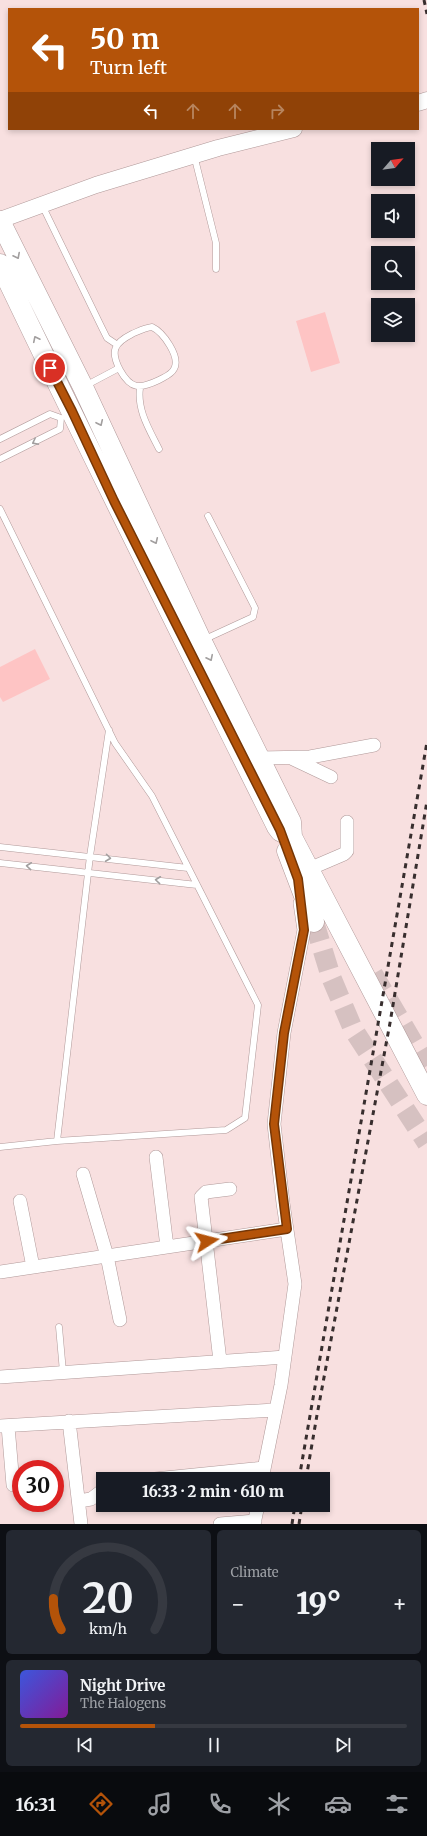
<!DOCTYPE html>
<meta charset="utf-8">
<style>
:root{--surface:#171b24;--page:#242831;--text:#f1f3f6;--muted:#9ea1a6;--line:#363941;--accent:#b45309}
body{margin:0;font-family:Merriweather,serif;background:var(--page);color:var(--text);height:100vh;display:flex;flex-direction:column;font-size:15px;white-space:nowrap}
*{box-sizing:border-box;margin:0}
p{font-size:13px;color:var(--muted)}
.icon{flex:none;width:22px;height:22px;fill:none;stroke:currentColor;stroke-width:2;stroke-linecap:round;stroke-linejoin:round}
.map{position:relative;height:1524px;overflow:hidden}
.panel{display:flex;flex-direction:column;gap:6px;padding:6px;background:#0d0f14;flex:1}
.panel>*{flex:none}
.guide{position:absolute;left:8px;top:8px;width:411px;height:122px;border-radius:0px;box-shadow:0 2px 6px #0003;background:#b45309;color:#fff;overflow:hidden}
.needle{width:26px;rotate:62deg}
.tools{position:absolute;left:371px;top:142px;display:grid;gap:8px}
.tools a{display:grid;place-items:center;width:44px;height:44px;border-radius:0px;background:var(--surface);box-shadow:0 2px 6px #0003;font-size:20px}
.speed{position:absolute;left:12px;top:1460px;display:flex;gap:8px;font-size:20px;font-weight:700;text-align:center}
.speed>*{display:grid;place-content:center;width:52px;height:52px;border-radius:50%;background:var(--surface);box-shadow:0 2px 6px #0003;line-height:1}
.speed .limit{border:6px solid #d22;background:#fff;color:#111}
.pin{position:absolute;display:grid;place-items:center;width:34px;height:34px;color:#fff;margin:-17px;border:2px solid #fff;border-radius:50%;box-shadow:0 1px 4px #0007}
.me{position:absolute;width:44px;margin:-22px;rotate:81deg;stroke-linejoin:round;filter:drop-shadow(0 0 3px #0008)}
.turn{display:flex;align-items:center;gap:14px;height:84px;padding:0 16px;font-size:18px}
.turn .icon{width:52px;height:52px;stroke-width:2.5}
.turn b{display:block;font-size:28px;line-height:34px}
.lanes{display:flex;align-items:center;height:38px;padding:0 16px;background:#0003;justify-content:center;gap:20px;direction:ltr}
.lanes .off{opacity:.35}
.big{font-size:30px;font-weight:800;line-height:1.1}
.panel .widget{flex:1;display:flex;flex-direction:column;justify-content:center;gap:6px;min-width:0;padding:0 14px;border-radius:6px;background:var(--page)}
.panel .dial{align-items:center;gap:0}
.dial svg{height:104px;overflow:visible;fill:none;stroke:var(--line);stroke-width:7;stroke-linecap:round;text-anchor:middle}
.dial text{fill:var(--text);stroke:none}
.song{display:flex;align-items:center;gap:12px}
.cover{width:48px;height:48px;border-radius:6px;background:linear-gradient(135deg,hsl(230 70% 55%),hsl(290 70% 35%))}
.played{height:4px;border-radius:2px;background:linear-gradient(90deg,var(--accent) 35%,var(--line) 35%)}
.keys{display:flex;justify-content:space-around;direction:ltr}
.heat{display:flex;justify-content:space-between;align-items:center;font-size:22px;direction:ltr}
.panel .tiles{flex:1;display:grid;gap:6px;grid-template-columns:1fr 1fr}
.widget:last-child{grid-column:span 2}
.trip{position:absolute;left:96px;top:1472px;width:234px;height:40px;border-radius:0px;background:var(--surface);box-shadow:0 2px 6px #0003;font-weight:800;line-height:40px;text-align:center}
.tab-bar{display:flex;height:64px;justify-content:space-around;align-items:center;background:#090b0e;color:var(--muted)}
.tab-bar .icon{width:28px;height:28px}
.tab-bar .current{color:var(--accent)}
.tab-bar b{font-size:18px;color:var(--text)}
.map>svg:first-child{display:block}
.green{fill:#fec4c4}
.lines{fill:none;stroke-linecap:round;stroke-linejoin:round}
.primary-tunnel{stroke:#d6c1c1;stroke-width:20;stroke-dasharray:20 10;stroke-linecap:butt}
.service-casing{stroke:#b09999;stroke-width:7}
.minor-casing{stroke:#b09999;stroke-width:14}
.tertiary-casing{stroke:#b09999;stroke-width:17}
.primary-casing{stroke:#b09999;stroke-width:21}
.service{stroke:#fff;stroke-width:6}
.minor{stroke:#fff;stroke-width:13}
.tertiary{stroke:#fff;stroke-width:16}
.primary{stroke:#fff;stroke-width:20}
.rail{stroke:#382e2e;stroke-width:3;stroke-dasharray:5 5;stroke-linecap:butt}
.oneway{stroke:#a29f9f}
.route-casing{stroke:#753606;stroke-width:10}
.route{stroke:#b45309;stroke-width:7}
</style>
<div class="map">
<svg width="427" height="1524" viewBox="0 0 427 1524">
<rect width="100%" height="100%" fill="#f8e0e0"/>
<!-- green -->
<path class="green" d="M325,312L340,363L311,372L296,321Z
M35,649L50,679L3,702L0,697V667Z"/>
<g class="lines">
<!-- primary-tunnel -->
<path class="primary-tunnel" d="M314,922L331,977L353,1029L427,1143
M373,974L427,1066"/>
<!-- service casing -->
<g class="service-casing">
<path id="service" d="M194,155L216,243V269
M42,205L102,328L107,338L116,344
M152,327C163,332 181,357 174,369C171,375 164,377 159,380C140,389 131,390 120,370C110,351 114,343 132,334C139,331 144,328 152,327Z
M85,386L119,368
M140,388C137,410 149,429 159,449
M0,439L50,414L61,418
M0,459L60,429L61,418
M0,509L115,743L152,796L258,1005L245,1118L226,1130L57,1141L0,1147
M203,640L253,617L255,608L208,516
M0,847L188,868
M0,863L197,885
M57,1141L90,856L109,730
M59,1327L63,1372"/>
</g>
<!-- minor casing -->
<g class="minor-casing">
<path id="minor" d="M260,758L310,757L374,745
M293,759L331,777
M309,869L344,854L347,851V822
M156,1157L167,1247
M83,1174L107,1256L120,1320
M20,1201L33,1267
M0,1272L287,1229
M220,1361L201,1197L206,1192L230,1189
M0,1377L285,1357
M69,1421L81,1524
M0,1426L275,1410
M8,1426L13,1485
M155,1479L264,1468
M262,1479L281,1385L295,1284L283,1203L274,1124L284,1033L304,930L300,903
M79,1501L91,1499L103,1490
M220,1524L255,1521
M254,1524L258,1505"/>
</g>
<!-- tertiary casing -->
<g class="tertiary-casing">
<path id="tertiary" d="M418,103L427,100
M0,220L96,185L218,148L294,129"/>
</g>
<!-- primary casing -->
<g class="primary-casing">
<path id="primary" d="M0,221L83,387L201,640L291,822L292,837L427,1095
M0,264C90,453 184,640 277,827L280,831L292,837
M287,851L314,922"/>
</g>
<!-- service -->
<use href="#service" class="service"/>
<!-- minor -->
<use href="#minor" class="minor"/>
<!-- tertiary -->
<use href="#tertiary" class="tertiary"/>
<!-- primary -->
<use href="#primary" class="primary"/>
<!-- rail -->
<path class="rail" d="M424,0L427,14
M299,1479L427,742
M306,1479L317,1415L390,1023L427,801
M292,1524L295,1505
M299,1524L302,1505"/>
</g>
<!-- one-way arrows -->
<defs><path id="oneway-chevron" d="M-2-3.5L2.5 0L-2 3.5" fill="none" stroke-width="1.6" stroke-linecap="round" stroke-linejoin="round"/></defs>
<g class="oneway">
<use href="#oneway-chevron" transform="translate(17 256) rotate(63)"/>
<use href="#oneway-chevron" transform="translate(36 339) rotate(-116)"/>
<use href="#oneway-chevron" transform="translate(100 423) rotate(65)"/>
<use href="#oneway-chevron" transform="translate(35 442) rotate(153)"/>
<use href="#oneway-chevron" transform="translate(155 541) rotate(65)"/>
<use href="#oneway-chevron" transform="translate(210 658) rotate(64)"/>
<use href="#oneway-chevron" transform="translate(108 858) rotate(7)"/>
<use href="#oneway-chevron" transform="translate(29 866) rotate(-174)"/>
<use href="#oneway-chevron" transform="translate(158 880) rotate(-174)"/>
</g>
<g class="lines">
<!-- route casing -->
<g class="route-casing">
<path id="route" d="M50,368L72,411L114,501L280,830L298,879L304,930L284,1033L274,1124L287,1229L207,1241"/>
</g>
<!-- route -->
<use href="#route" class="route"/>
</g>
</svg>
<div class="tools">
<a><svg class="needle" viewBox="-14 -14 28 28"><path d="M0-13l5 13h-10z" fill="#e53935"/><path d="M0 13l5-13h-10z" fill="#9ea1a6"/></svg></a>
<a><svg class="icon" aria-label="sound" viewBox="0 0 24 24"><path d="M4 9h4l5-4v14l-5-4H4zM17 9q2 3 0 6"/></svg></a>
<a><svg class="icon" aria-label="search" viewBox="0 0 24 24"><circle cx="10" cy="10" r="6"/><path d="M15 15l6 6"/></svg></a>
<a><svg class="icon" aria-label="layers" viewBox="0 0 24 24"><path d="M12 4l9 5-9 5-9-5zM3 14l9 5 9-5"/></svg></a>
</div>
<div class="speed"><div class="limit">30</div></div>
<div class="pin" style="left:50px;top:368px;background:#d93025"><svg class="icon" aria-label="arrive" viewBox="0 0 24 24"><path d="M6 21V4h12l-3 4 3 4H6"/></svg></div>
<svg class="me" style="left:207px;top:1241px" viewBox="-20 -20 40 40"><path d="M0-17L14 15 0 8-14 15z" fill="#b45309" stroke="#fff" stroke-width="4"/></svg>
<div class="trip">16:33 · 2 min · 610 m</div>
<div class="guide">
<div class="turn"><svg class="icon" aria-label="left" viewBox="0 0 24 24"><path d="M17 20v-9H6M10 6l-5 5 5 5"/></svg><div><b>50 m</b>Turn left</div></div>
<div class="lanes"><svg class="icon" aria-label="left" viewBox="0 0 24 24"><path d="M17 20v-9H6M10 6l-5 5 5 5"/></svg><svg class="icon off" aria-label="ahead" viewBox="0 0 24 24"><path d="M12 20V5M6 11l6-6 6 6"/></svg><svg class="icon off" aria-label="ahead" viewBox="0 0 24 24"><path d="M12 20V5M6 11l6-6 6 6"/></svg><svg class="icon off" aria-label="right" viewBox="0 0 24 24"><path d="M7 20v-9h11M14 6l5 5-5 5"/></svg></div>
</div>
</div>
<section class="panel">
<div class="tiles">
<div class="widget dial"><svg viewBox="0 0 100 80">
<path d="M14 69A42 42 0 1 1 86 69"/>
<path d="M14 69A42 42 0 0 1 8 45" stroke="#b45309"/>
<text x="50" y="56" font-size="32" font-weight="700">20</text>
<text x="50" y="72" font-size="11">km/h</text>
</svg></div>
<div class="widget"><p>Climate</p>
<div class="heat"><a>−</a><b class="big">19°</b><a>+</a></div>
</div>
<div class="widget">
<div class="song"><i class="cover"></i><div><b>Night Drive</b><p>The Halogens</p></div></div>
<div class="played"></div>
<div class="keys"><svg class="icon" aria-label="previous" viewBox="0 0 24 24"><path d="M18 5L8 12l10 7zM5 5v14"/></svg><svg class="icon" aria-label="pause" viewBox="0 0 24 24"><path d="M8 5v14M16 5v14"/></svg><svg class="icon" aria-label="next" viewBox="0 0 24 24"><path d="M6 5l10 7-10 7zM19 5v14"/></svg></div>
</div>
</div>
</section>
<nav class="tab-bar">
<b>16:31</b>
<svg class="icon current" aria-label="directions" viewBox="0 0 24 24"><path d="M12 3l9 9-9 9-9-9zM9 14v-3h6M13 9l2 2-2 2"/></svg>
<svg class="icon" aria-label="music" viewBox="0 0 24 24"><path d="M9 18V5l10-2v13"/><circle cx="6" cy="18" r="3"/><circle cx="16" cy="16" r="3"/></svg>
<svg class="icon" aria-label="phone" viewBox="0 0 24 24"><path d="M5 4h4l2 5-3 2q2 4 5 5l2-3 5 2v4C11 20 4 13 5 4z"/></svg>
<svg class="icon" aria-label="climate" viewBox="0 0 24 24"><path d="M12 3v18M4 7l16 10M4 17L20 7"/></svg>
<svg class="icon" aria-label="car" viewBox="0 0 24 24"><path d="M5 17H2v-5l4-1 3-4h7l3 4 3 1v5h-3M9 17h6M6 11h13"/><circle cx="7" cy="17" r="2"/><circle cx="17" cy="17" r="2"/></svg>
<svg class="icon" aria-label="filters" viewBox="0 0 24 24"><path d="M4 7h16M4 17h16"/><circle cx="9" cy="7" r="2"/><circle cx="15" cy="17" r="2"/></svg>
</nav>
